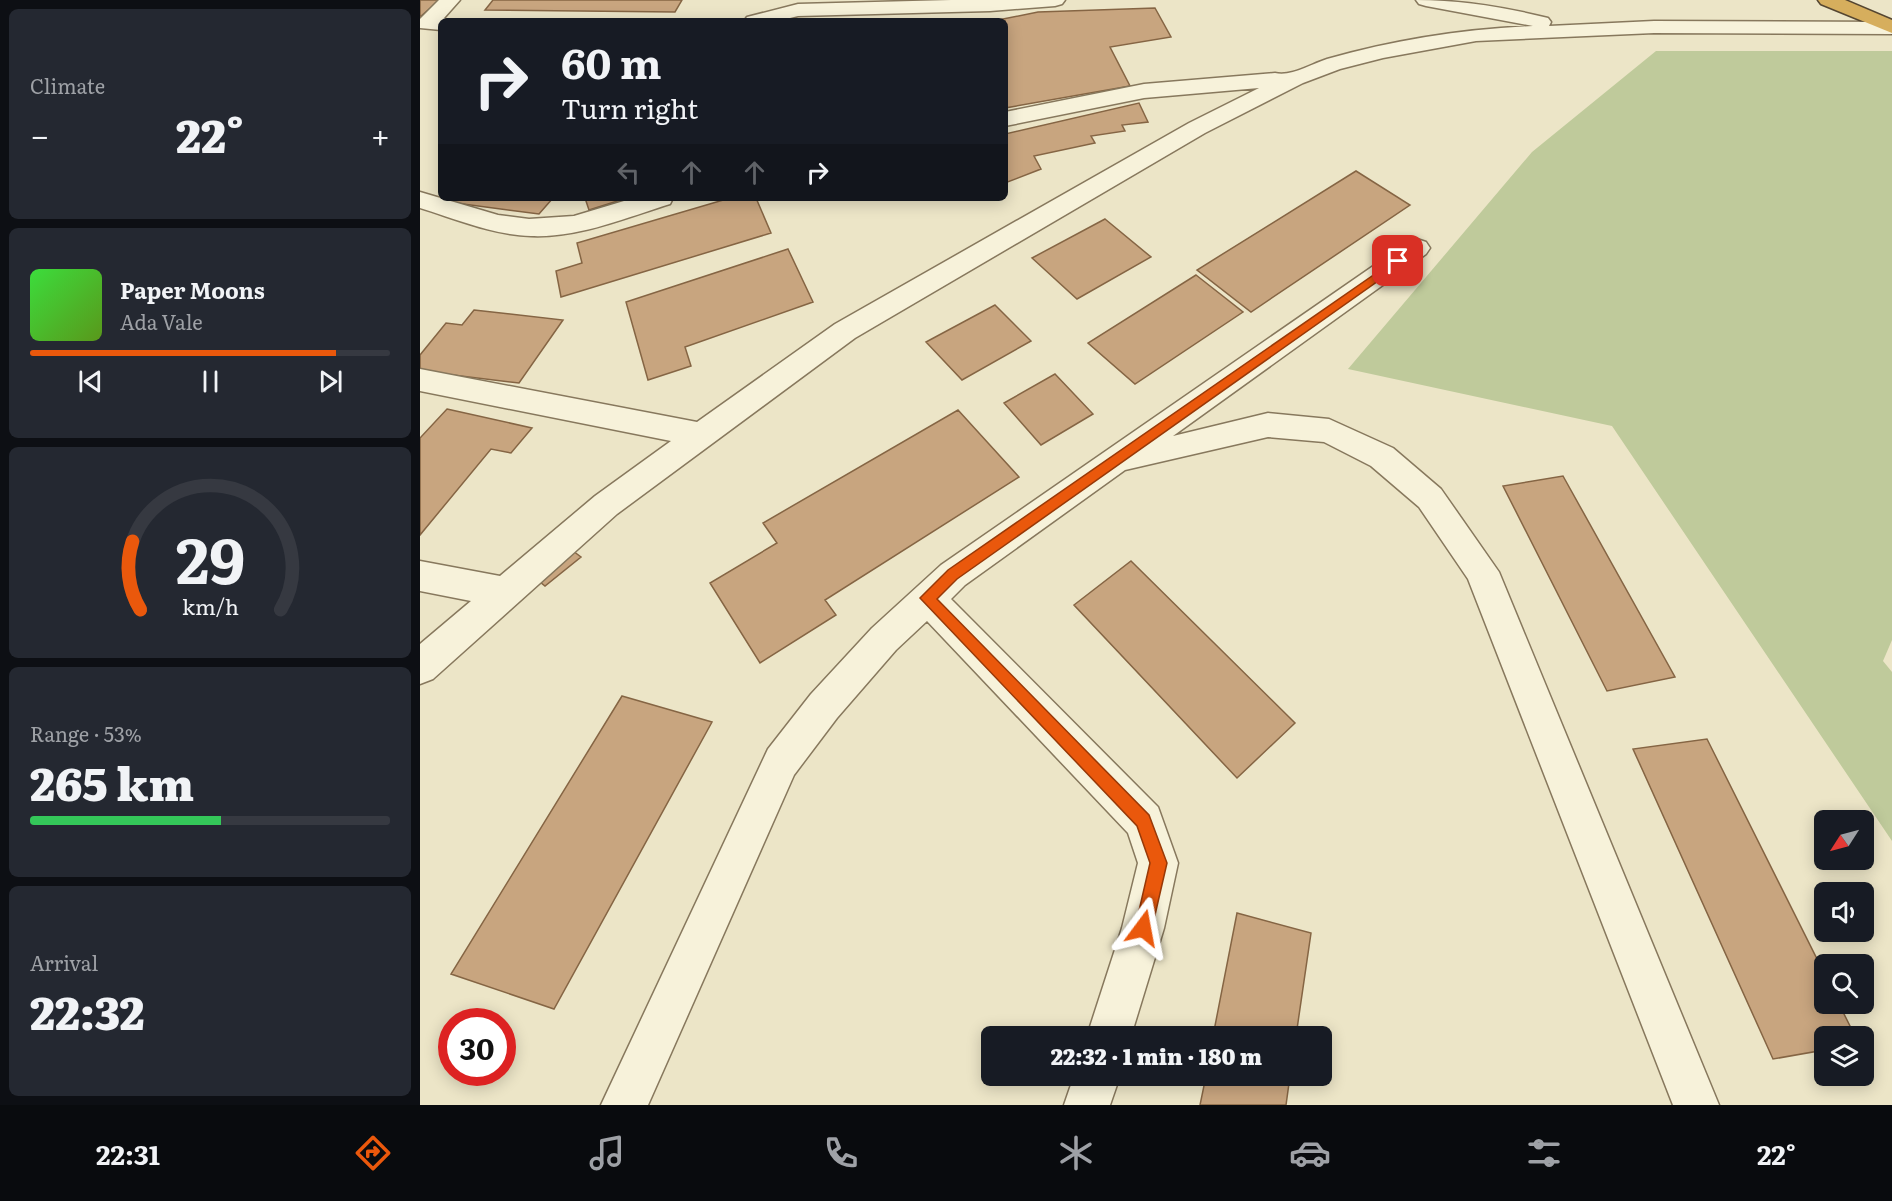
<!DOCTYPE html>
<meta charset="utf-8">
<style>
:root{--surface:#171b24;--page:#242831;--text:#f1f3f6;--muted:#9ea1a6;--line:#363941;--accent:#ea580c}
body{margin:0;font-family:Literata,serif;background:var(--page);color:var(--text);height:100vh;display:flex;flex-direction:column;font-size:22px;white-space:nowrap}
*{box-sizing:border-box;margin:0}
p{font-size:20px;color:var(--muted)}
.icon{flex:none;width:33px;height:33px;fill:none;stroke:currentColor;stroke-width:2;stroke-linecap:round;stroke-linejoin:round}
.map{position:relative;flex:1;overflow:hidden}
.side{display:flex;flex-direction:column;gap:9px;padding:9px;background:#0d0f14;width:420px}
.side>*{flex:none}
.hud{position:absolute;left:18px;top:18px;width:570px;height:183px;border-radius:9px;box-shadow:0 3px 15px #0003;background:#171b24;color:var(--text);overflow:hidden}
.needle{width:39px;rotate:234deg}
.fabs{position:absolute;left:1394px;top:810px;display:grid;gap:12px}
.fabs a{display:grid;place-items:center;width:60px;height:60px;border-radius:9px;background:var(--surface);box-shadow:0 3px 15px #0003;font-size:30px}
.speed{position:absolute;left:18px;top:1008px;display:flex;gap:12px;font-size:30px;font-weight:700;text-align:center}
.speed>*{display:grid;place-content:center;width:78px;height:78px;border-radius:50%;background:var(--surface);box-shadow:0 3px 15px #0003;line-height:1}
.speed .limit{border:9px solid #d22;background:#fff;color:#111}
.pin{position:absolute;display:grid;place-items:center;width:51px;height:51px;color:#fff;margin:-26px;border-radius:12px;box-shadow:0 3px 9px #0006}
.me{position:absolute;width:66px;margin:-33px;rotate:13deg;stroke-linejoin:round;filter:drop-shadow(0 0 4px #0008)}
.turn{display:flex;align-items:center;gap:21px;height:126px;padding:0 24px;font-size:27px}
.turn .icon{width:78px;height:78px;stroke-width:2.5}
.turn b{display:block;font-size:42px;line-height:51px}
.lanes{display:flex;align-items:center;height:57px;padding:0 24px;background:#0003;justify-content:center;gap:30px;direction:ltr}
.lanes .off{opacity:.35}
.big{font-size:45px;font-weight:800;line-height:1.1}
.side .card{flex:1;display:flex;flex-direction:column;justify-content:center;gap:9px;min-width:0;padding:0 21px;border-radius:9px;background:var(--page)}
.side .dial{align-items:center;gap:0}
.dial svg{height:156px;overflow:visible;fill:none;stroke:var(--line);stroke-width:7;stroke-linecap:round;text-anchor:middle}
.dial text{fill:var(--text);stroke:none}
.song{display:flex;align-items:center;gap:18px}
.cover{width:72px;height:72px;border-radius:9px;background:linear-gradient(135deg,hsl(120 70% 55%),hsl(90 70% 35%))}
.played{height:6px;border-radius:3px;background:linear-gradient(90deg,var(--accent) 85%,var(--line) 85%)}
.keys{display:flex;justify-content:space-around;direction:ltr}
.heat{display:flex;justify-content:space-between;align-items:center;font-size:33px;direction:ltr}
.charge{height:9px;border-radius:4px;background:linear-gradient(90deg,#34c759 53%,var(--line) 0)}
.trip{position:absolute;left:561px;top:1026px;width:351px;height:60px;border-radius:9px;background:var(--surface);box-shadow:0 3px 15px #0003;font-weight:800;line-height:60px;text-align:center}
.tabs{display:flex;height:96px;justify-content:space-around;align-items:center;background:#090b0e;color:var(--muted)}
.tabs .icon{width:42px;height:42px}
.tabs .on{color:var(--accent)}
.tabs b{font-size:27px;color:var(--text)}
main{display:flex;flex:1;min-height:0}
.map>svg:first-child{display:block}
.green{fill:#bfca9b}
.building{fill:#c8a57f;stroke:#856544;stroke-width:1.5}
.lines{fill:none;stroke-linecap:round;stroke-linejoin:round}
.minor-casing{stroke:#87785d;stroke-width:3}
.highway-casing{stroke:#554631;stroke-width:3}
.minor{fill:#f7f2da;fill-rule:evenodd}
.highway{fill:#d6ae5d;fill-rule:evenodd}
.route{fill:#ea580c;stroke:#983908;stroke-width:1.5}
</style>
<main>
<section class="side">
<div class="card"><p>Climate</p>
<div class="heat"><a>−</a><b class="big">22°</b><a>+</a></div>
</div>
<div class="card">
<div class="song"><i class="cover"></i><div><b>Paper Moons</b><p>Ada Vale</p></div></div>
<div class="played"></div>
<div class="keys"><svg class="icon" aria-label="previous" viewBox="0 0 24 24"><path d="M18 5L8 12l10 7zM5 5v14"/></svg><svg class="icon" aria-label="pause" viewBox="0 0 24 24"><path d="M8 5v14M16 5v14"/></svg><svg class="icon" aria-label="next" viewBox="0 0 24 24"><path d="M6 5l10 7-10 7zM19 5v14"/></svg></div>
</div>
<div class="card dial"><svg viewBox="0 0 100 80">
<path d="M14 69A42 42 0 1 1 86 69"/>
<path d="M14 69A42 42 0 0 1 10 34" stroke="#ea580c"/>
<text x="50" y="56" font-size="32" font-weight="700">29</text>
<text x="50" y="72" font-size="11">km/h</text>
</svg></div>
<div class="card"><p>Range · 53%</p><b class="big">265 km</b><div class="charge"></div></div>
<div class="card"><p>Arrival</p><b class="big">22:32</b></div>
</section>
<div class="map">
<svg width="1472" height="1105" viewBox="0 0 1472 1105">
<rect width="100%" height="100%" fill="#ece5c7"/>
<!-- green -->
<path class="green" d="M1236,51H1472V640L1463,661L1472,672V841L1192,426L928,369L1112,152Z"/>
<!-- building -->
<path class="building" d="M0,0H20L0,17Z
M73,0H262L255,12L65,10Z
M735,8L751,37L690,47L710,86L585,108V21H573L618,12Z
M719,103L728,122L702,125L705,131L671,136L675,143L614,156L621,169L585,183V134Z
M936,171L990,205L831,312L777,270Z
M32,198H133L119,214L28,202Z
M165,198H207L169,210Z
M310,198H336L351,233L141,297L136,271L162,263L157,243Z
M685,219L731,257L657,299L612,258Z
M368,249L393,302L265,347L271,366L228,380L206,302Z
M776,275L823,312L715,384L668,343Z
M575,305L611,341L542,380L506,342Z
M54,310L143,320L99,383L0,371V355L26,323L42,325Z
M635,374L673,414L621,445L584,403Z
M27,409L112,428L91,453L71,449L0,535V438Z
M538,410L599,477L405,600L416,615L340,663L290,583L357,543L343,523Z
M1143,476L1255,677L1187,691L1083,486Z
M145,545L161,557L125,586L110,574Z
M711,561L875,723L817,778L654,605Z
M202,696L292,722L134,1009L31,974Z
M1287,739L1404,973V1004H1419L1435,1036H1404V1050L1353,1059L1213,749Z
M817,913L891,933L876,1036H793Z
M786,1076H870L866,1105H780Z"/>
<g class="lines">
<!-- minor casing -->
<g class="minor-casing">
<path id="minor" d="M19,0H40L24,18L29,21H21V30L0,28V19Z
M531,0H645L642,4L635,6L570,11L378,16L358,21H324L327,17L378,4Z
M996,0C1042,0 1084,7 1128,18L1131,22L1129,26L1234,21L1472,22V34L1234,33L1056,41L963,58L920,69L883,83L785,133L435,338L197,514L13,679L0,684V644L51,601L0,591V561L80,576L175,496L251,441L0,391V369L277,422L415,324L769,123L839,88L724,98L585,126V112L724,84L855,73C871,77 891,64 907,59C974,40 1044,29 1113,26L1006,6L999,4Z
M0,192L78,215L109,219L154,216L214,198H253L250,204C205,218 159,238 111,236C73,235 36,219 0,208Z
M997,239L1006,242L1010,248L1006,254L753,436L848,413L909,419L973,448L1021,489L1079,572L1299,1105H1253L1048,579L999,507L951,466L904,442L848,437L705,470L545,585L531,599L738,807L758,863L744,928L711,1036H667L702,928L718,863L708,833L507,621L476,650L417,718L374,775L228,1105H181L348,749L391,694L452,628L521,565L988,242Z
M654,1076H700L690,1105H644Z"/>
</g>
<!-- highway casing -->
<g class="highway-casing">
<path id="highway" d="M1398,0H1425L1472,20V33L1401,4Z"/>
</g>
<!-- minor -->
<use href="#minor" class="minor"/>
<!-- highway -->
<use href="#highway" class="highway"/>
</g>
<!-- route -->
<path class="route" d="M978,258L982,259V264L537,579L517,599L729,815L747,863L732,928L730,934L723,937L717,934L715,928L730,863L717,826L500,598L528,570Z"/>
</svg>
<div class="fabs">
<a><svg class="needle" viewBox="-14 -14 28 28"><path d="M0-13l5 13h-10z" fill="#e53935"/><path d="M0 13l5-13h-10z" fill="#9ea1a6"/></svg></a>
<a><svg class="icon" aria-label="sound" viewBox="0 0 24 24"><path d="M4 9h4l5-4v14l-5-4H4zM17 9q2 3 0 6"/></svg></a>
<a><svg class="icon" aria-label="search" viewBox="0 0 24 24"><circle cx="10" cy="10" r="6"/><path d="M15 15l6 6"/></svg></a>
<a><svg class="icon" aria-label="layers" viewBox="0 0 24 24"><path d="M12 4l9 5-9 5-9-5zM3 14l9 5 9-5"/></svg></a>
</div>
<div class="speed"><div class="limit">30</div></div>
<div class="pin" style="left:978px;top:261px;background:#d93025"><svg class="icon" aria-label="arrive" viewBox="0 0 24 24"><path d="M6 21V4h12l-3 4 3 4H6"/></svg></div>
<svg class="me" style="left:723px;top:928px" viewBox="-20 -20 40 40"><path d="M0-17L14 15 0 8-14 15z" fill="#ea580c" stroke="#fff" stroke-width="4"/></svg>
<div class="trip">22:32 · 1 min · 180 m</div>
<div class="hud">
<div class="turn"><svg class="icon" aria-label="right" viewBox="0 0 24 24"><path d="M7 20v-9h11M14 6l5 5-5 5"/></svg><div><b>60 m</b>Turn right</div></div>
<div class="lanes"><svg class="icon off" aria-label="left" viewBox="0 0 24 24"><path d="M17 20v-9H6M10 6l-5 5 5 5"/></svg><svg class="icon off" aria-label="ahead" viewBox="0 0 24 24"><path d="M12 20V5M6 11l6-6 6 6"/></svg><svg class="icon off" aria-label="ahead" viewBox="0 0 24 24"><path d="M12 20V5M6 11l6-6 6 6"/></svg><svg class="icon" aria-label="right" viewBox="0 0 24 24"><path d="M7 20v-9h11M14 6l5 5-5 5"/></svg></div>
</div>
</div>
</main>
<nav class="tabs">
<b>22:31</b>
<svg class="icon on" aria-label="directions" viewBox="0 0 24 24"><path d="M12 3l9 9-9 9-9-9zM9 14v-3h6M13 9l2 2-2 2"/></svg>
<svg class="icon" aria-label="music" viewBox="0 0 24 24"><path d="M9 18V5l10-2v13"/><circle cx="6" cy="18" r="3"/><circle cx="16" cy="16" r="3"/></svg>
<svg class="icon" aria-label="phone" viewBox="0 0 24 24"><path d="M5 4h4l2 5-3 2q2 4 5 5l2-3 5 2v4C11 20 4 13 5 4z"/></svg>
<svg class="icon" aria-label="climate" viewBox="0 0 24 24"><path d="M12 3v18M4 7l16 10M4 17L20 7"/></svg>
<svg class="icon" aria-label="car" viewBox="0 0 24 24"><path d="M5 17H2v-5l4-1 3-4h7l3 4 3 1v5h-3M9 17h6M6 11h13"/><circle cx="7" cy="17" r="2"/><circle cx="17" cy="17" r="2"/></svg>
<svg class="icon" aria-label="filters" viewBox="0 0 24 24"><path d="M4 7h16M4 17h16"/><circle cx="9" cy="7" r="2"/><circle cx="15" cy="17" r="2"/></svg>
<b>22°</b>
</nav>
